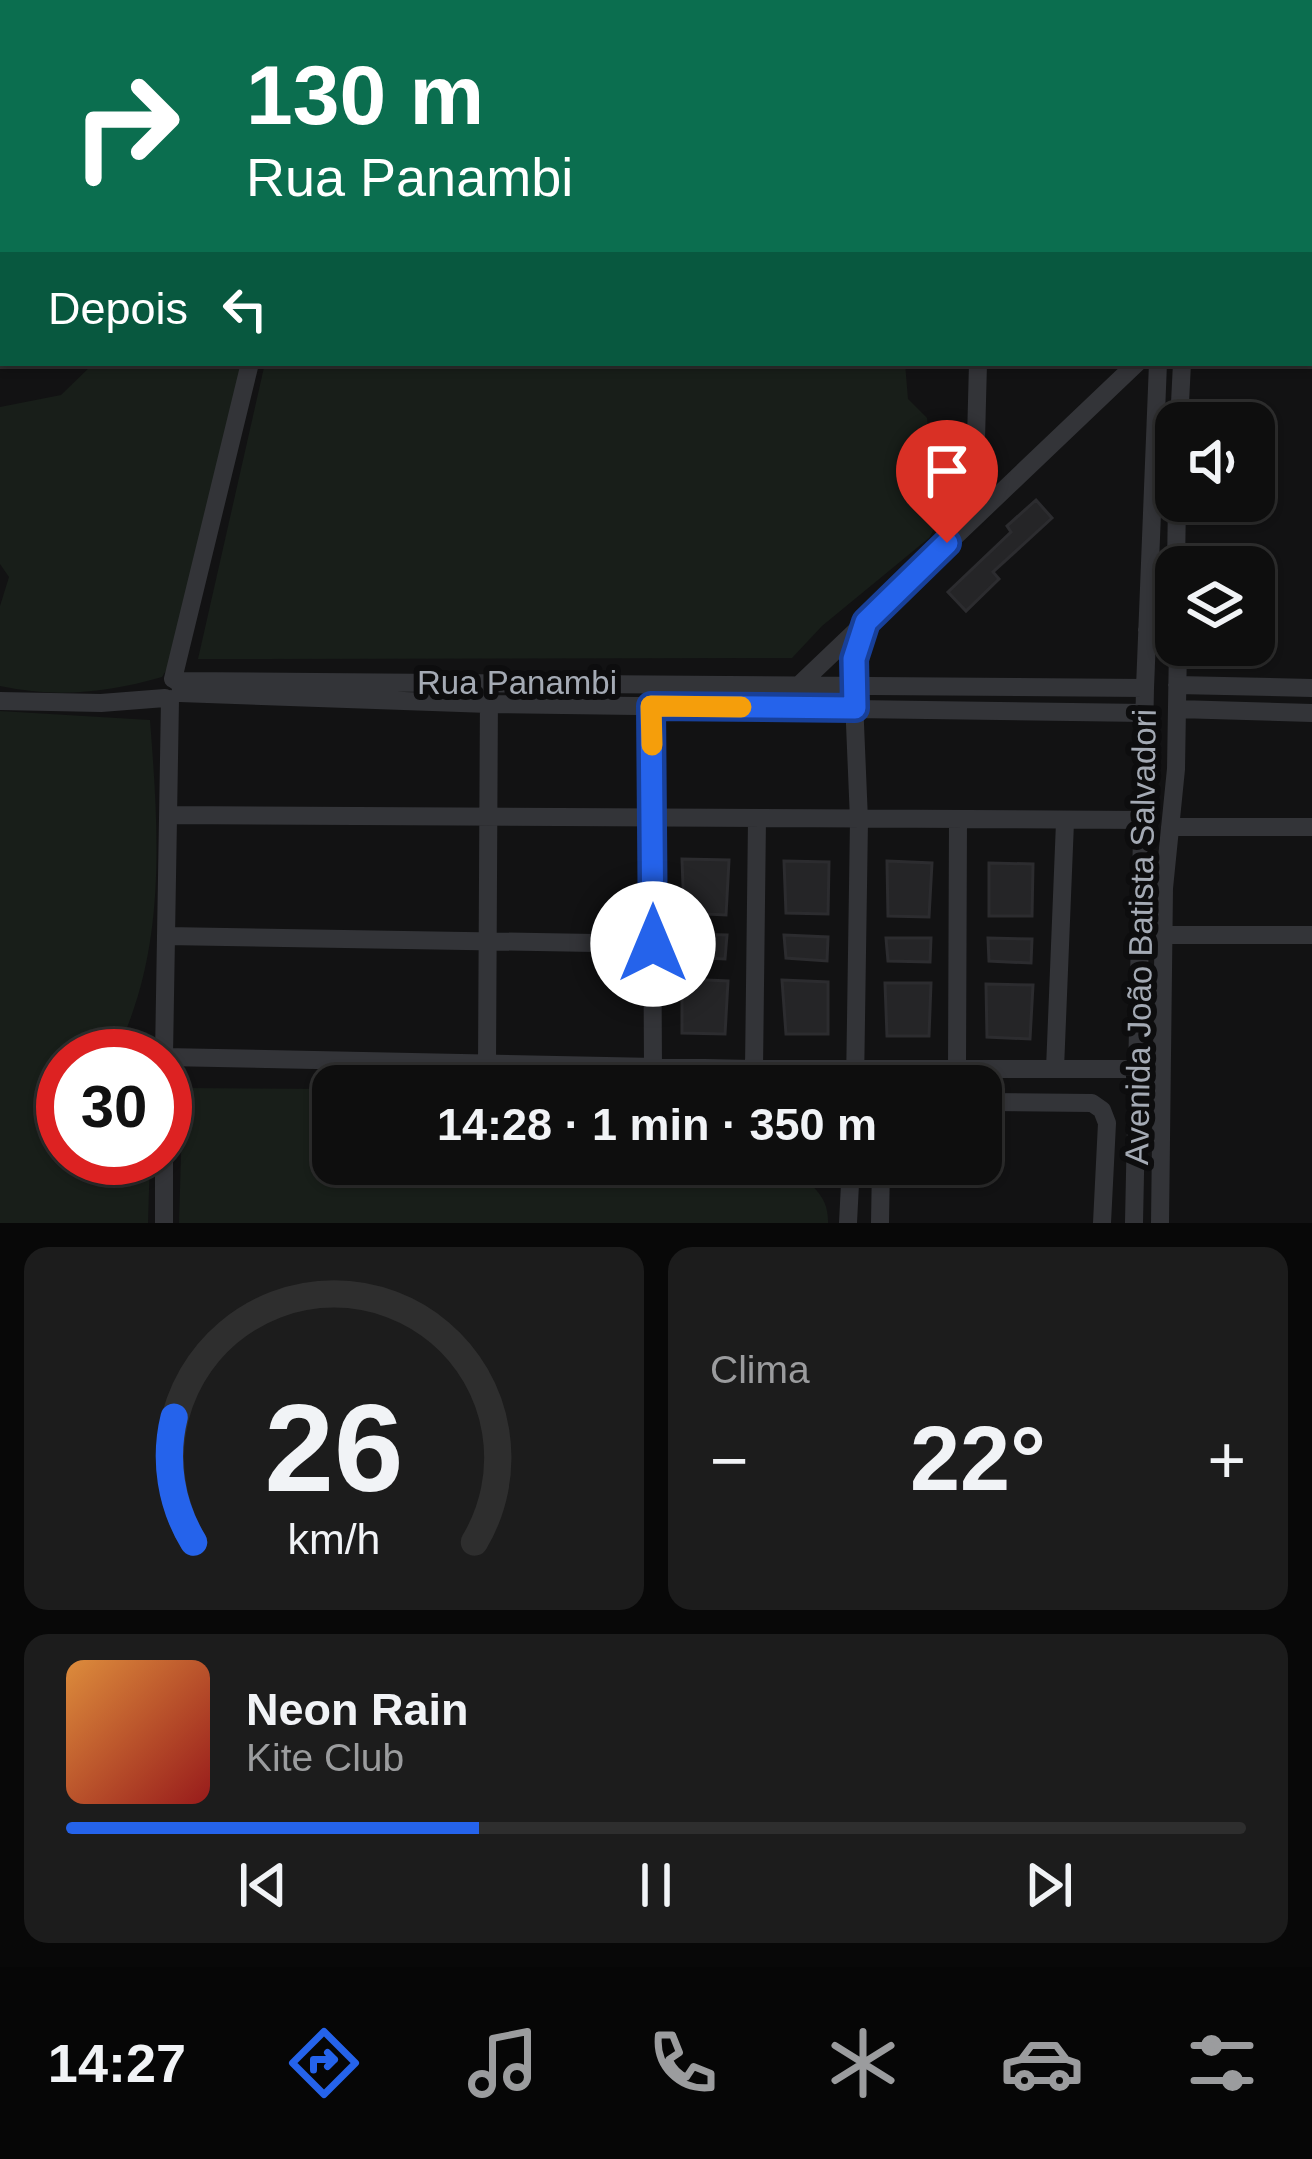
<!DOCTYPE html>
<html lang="pt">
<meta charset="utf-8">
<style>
:root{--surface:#0e0e0e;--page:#1c1c1c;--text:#f1f3f6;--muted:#9b9c9e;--line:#2e2e2e;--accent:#2563eb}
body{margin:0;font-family:Arial,sans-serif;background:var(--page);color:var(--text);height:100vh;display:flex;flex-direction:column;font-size:45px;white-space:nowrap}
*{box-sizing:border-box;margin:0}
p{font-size:39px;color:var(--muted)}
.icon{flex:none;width:66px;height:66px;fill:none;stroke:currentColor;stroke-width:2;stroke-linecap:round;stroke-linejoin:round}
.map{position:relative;height:1223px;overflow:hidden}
.drawer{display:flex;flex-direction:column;gap:24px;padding:24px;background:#080808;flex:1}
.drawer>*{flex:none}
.banner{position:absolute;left:0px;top:0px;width:1314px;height:366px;box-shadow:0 3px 9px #0004,0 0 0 3px var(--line);background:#0b6e4f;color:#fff;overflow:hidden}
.controls{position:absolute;left:1155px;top:402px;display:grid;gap:24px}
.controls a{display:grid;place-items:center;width:120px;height:120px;border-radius:24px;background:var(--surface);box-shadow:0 3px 9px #0004,0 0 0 3px var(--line);font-size:60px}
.speed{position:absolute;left:36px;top:1029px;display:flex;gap:24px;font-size:60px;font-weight:700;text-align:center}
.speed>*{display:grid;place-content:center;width:156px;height:156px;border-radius:50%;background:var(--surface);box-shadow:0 3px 9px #0004,0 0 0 3px var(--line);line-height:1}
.speed .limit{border:18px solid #d22;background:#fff;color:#111}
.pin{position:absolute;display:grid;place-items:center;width:102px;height:102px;color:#fff;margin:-123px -51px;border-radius:50% 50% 50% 0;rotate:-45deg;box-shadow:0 0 12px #0007}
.pin .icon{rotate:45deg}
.me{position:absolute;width:132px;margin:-66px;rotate:0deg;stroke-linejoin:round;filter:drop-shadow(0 0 9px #0008)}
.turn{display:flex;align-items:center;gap:42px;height:252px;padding:0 48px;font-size:54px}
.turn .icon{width:156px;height:156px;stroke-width:2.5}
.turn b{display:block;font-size:84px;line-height:102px}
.then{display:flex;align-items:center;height:114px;padding:0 48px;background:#0003;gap:24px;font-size:45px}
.big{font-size:90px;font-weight:700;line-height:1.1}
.drawer .card{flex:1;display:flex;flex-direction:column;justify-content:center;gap:18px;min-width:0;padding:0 42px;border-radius:24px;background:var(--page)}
.drawer .dial{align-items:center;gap:0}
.dial svg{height:312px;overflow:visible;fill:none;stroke:var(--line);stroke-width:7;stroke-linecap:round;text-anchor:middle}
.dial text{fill:var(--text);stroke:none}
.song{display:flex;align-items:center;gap:36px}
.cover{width:144px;height:144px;border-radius:18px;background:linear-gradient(135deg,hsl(30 70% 55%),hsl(0 70% 35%))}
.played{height:12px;border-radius:6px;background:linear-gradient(90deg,var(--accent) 35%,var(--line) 35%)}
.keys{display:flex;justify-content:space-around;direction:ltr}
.heat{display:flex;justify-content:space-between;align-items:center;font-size:66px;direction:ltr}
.drawer .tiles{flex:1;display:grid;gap:24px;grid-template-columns:1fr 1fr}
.card:last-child{grid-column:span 2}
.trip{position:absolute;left:312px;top:1065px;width:690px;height:120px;border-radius:24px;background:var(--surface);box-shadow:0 3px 9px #0004,0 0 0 3px var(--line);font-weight:700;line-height:120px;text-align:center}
.menu{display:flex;height:192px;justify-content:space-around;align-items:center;background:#060606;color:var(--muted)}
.menu .icon{width:84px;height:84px}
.menu .active{color:var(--accent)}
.menu b{font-size:54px;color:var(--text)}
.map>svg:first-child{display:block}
.green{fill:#181e19}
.building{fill:#252527;stroke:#2c2c2f;stroke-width:3}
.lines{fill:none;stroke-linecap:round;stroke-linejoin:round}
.minor{stroke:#333438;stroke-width:18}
.route-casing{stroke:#184099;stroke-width:30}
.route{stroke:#2563eb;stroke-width:21}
.slow{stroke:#f59e0b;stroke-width:21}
.labels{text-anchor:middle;stroke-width:12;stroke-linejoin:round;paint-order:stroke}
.street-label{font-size:33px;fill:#a4aab4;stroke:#0d0d0e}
</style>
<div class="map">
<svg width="1312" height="1223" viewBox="0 0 1312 1223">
<rect width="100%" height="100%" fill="#121213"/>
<!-- green -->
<path class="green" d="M94,363H242L167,669L162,677C106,693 57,698 0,686V606L9,577L0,564V407L61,395Z
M265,363H905L908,399L927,418C930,457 953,501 929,538L822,626L792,658L198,659Z
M0,711L150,720C158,824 166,932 126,1030L143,1056H63V1158H150L148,1223H0Z
M183,1088L333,1089V1164H792C809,1186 829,1193 828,1223H179Z"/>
<!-- building -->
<path class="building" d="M1036,500L1052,518L993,572L999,579L966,611L948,592L1011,532L1007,526Z
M682,859L729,860L726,915L684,913Z
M784,861L829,862L828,914L786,913Z
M887,861L932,863L929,917L888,916Z
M989,863L1033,864L1032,916H989Z
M682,934L727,935L725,959L683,957Z
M784,935L828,937L827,961L786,958Z
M886,938H931L930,962L888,961Z
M988,938L1032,939L1031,963L989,961Z
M682,979L728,981L725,1034L682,1033Z
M782,980L828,982V1034H786Z
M885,983H931L929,1036H887Z
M986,984L1033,985L1030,1039L987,1037Z"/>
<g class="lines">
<!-- minor -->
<path class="minor" d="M306,3L308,0
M0,21L3,22
M1311,54H1312
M1311,168L1312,169
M1311,185L1312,184
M1311,216L1312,215
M1179,423L1182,363
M974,516L978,363
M1176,567L1177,501
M1147,630L1158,625L1176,630
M173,679L250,363
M176,681L1145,688
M1177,685L1312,688
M797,687L1137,363
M180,693L489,704L1145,713
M651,699L653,1067
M0,701L101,703L165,698
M1177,709L1312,713
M169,815L1145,820
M1170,827H1312
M1164,935H1312
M166,936L653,944
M164,1056L170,699
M165,1057L754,1069H1137
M487,1065L489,692
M957,1068L958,820
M754,1069L757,819
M1055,1069L1065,822
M855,1086L859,820L853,676L865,625
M981,1102L1092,1103L1102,1110L1107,1123L1102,1223
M164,1223V1158
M848,1223L851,1164
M880,1223L881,1164
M1134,1223L1145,688L1158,363
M1160,1223L1164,888L1176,769L1178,645"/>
</g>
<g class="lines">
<!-- route casing -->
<g class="route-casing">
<path id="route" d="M653,944L651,706L855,708L854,659L866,622L947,543"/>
</g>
<!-- route -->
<use href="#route" class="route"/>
<!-- slow -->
<path class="slow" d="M652,745L651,706L741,707"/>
</g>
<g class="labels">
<!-- street labels -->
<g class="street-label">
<text x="517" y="694">Rua Panambi</text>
<text transform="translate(1140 937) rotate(-89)" y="12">Avenida João Batista Salvadori</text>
</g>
</g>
</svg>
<div class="controls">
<a><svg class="icon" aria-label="sound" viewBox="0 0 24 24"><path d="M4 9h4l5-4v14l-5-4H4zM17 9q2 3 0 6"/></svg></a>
<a><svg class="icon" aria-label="layers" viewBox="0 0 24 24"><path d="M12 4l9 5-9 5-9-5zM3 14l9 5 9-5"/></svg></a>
</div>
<div class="speed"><div class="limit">30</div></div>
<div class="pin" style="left:947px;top:543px;background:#d93025"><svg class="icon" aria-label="arrive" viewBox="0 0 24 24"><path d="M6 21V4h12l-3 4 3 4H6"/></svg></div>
<svg class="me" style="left:653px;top:944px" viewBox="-20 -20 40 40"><circle r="19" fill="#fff"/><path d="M0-13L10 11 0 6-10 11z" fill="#2563eb"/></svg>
<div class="trip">14:28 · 1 min · 350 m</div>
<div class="banner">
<div class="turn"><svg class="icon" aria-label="right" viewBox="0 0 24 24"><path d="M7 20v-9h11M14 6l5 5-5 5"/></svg><div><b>130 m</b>Rua Panambi</div></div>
<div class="then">Depois<svg class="icon" aria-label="left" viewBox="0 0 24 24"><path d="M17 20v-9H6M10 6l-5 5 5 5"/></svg></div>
</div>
</div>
<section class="drawer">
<div class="tiles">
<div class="card dial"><svg viewBox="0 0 100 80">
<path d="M14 69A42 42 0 1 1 86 69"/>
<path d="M14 69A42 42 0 0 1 9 37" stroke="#2563eb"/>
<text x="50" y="56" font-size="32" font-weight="700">26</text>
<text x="50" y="72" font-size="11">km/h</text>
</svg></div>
<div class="card"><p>Clima</p>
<div class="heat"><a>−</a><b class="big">22°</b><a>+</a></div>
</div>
<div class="card">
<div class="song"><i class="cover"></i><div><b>Neon Rain</b><p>Kite Club</p></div></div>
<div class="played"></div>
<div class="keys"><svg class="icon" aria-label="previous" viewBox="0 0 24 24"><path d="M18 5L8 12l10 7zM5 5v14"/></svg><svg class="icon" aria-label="pause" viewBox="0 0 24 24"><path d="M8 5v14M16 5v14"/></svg><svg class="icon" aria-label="next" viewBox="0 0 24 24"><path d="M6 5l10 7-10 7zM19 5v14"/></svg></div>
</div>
</div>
</section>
<nav class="menu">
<b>14:27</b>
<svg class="icon active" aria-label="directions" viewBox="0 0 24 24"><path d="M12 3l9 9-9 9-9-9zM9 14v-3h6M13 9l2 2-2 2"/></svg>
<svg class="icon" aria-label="music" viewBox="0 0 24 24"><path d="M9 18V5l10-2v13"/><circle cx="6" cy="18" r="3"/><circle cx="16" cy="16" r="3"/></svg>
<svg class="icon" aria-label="phone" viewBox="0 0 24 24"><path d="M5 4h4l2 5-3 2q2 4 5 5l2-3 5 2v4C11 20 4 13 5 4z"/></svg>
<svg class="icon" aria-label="climate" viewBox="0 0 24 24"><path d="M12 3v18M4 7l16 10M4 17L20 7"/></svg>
<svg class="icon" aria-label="car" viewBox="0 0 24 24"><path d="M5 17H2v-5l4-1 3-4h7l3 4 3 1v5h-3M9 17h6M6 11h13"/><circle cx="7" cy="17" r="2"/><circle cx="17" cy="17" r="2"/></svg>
<svg class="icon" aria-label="filters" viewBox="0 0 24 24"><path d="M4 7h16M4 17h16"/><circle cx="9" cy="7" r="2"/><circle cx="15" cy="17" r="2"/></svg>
</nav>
